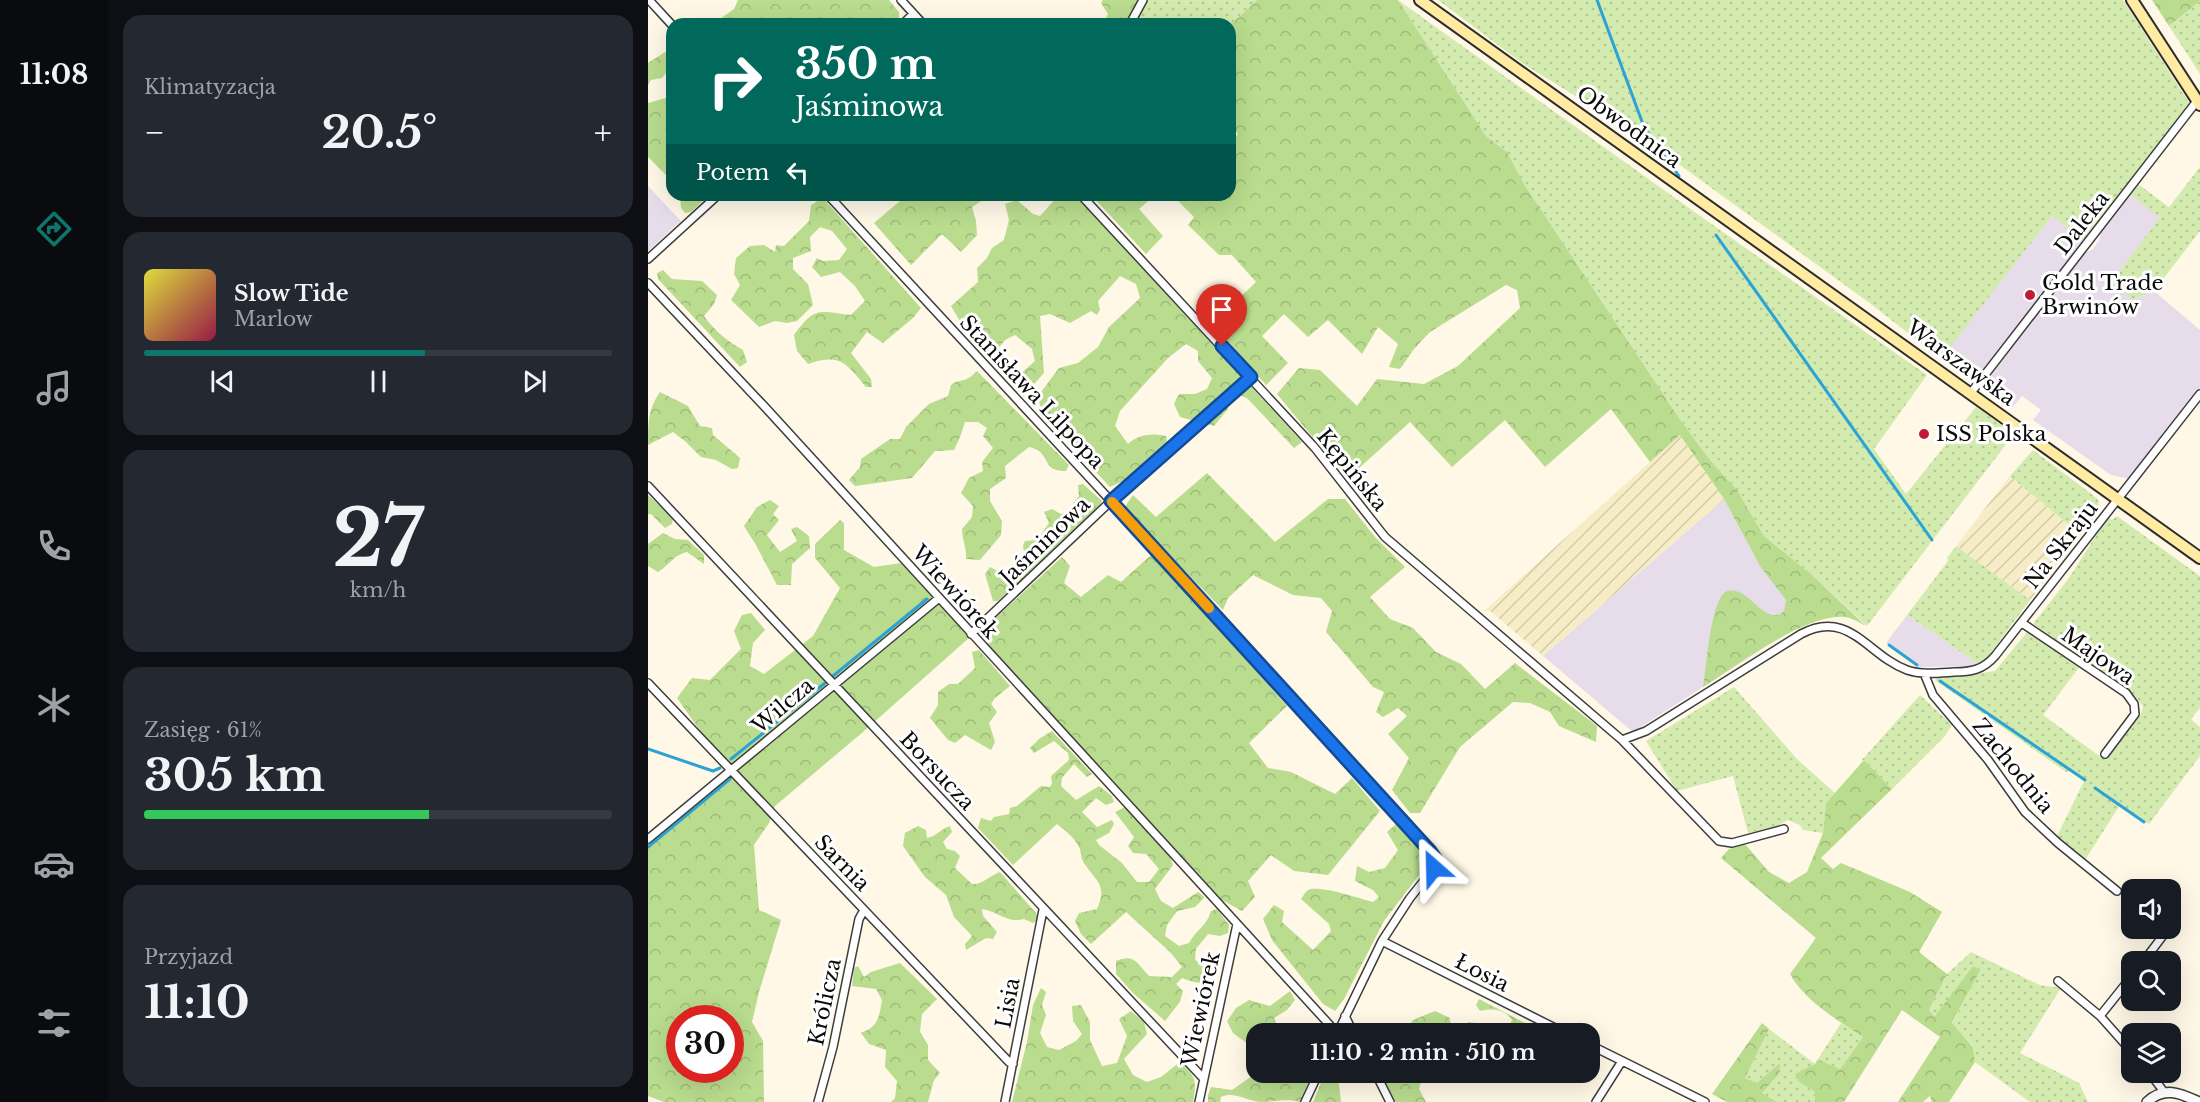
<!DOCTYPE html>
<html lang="pl">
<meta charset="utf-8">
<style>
:root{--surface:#171b24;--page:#242831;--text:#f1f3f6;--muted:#9ea1a6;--line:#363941;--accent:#0f766e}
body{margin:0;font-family:"Libre Baskerville",serif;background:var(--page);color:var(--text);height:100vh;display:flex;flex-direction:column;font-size:22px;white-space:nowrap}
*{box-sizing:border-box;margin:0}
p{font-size:20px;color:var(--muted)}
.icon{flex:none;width:33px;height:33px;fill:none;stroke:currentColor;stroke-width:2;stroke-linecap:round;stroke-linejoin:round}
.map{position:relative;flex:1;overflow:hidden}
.sheet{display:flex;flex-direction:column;gap:15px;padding:15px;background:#0d0f14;width:540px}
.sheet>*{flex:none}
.banner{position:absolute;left:18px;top:18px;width:570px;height:183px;border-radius:18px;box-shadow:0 6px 24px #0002;background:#00695c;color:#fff;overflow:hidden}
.controls{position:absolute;left:1473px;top:879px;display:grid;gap:12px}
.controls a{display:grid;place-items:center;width:60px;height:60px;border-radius:12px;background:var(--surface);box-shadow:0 6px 24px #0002;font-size:30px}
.speed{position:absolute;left:18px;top:1005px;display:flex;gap:12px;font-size:30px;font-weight:700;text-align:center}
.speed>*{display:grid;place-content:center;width:78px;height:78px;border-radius:50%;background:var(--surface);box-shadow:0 6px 24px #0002;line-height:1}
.speed .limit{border:9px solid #d22;background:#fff;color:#111}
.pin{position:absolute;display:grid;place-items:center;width:51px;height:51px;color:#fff;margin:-62px -26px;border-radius:50% 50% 50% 0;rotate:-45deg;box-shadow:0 0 6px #0007}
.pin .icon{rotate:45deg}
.me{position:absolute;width:66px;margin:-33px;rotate:335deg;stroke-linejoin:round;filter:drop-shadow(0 0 4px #0008)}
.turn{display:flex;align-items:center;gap:21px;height:126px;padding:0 30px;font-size:27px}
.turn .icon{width:78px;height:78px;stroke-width:2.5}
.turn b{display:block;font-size:42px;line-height:51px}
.then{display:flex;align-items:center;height:57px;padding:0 30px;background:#0003;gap:12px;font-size:22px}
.big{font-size:45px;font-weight:700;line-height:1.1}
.sheet .card{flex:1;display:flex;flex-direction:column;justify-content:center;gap:9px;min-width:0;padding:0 21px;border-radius:18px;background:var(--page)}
.sheet .dial{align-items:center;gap:0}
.dial b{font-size:78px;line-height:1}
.song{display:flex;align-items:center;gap:18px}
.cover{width:72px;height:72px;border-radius:9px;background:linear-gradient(135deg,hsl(60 70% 55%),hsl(340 70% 35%))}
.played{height:6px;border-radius:3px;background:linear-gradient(90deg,var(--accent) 60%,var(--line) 60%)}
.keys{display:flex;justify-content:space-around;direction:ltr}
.heat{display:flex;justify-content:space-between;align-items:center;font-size:33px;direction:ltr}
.charge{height:9px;border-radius:4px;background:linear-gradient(90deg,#34c759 61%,var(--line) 0)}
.trip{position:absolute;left:598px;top:1023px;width:354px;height:60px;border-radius:18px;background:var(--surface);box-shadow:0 6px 24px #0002;font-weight:700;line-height:60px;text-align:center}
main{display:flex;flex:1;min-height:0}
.menu{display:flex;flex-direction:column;width:108px;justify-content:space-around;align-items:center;background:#090b0e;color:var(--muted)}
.menu .icon{width:42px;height:42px}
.menu .current{color:var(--accent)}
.menu b{font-size:27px;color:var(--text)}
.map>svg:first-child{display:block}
.industrial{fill:#e7ddea}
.farmland{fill:url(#farmland-furrows)}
.grass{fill:url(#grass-dots)}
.forest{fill:url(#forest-crowns);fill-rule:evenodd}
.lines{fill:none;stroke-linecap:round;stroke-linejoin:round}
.stream{stroke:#2ca3d5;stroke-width:3}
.minor-casing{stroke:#3d3d3d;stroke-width:10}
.tertiary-casing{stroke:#3d3d3d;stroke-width:12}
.secondary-casing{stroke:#2c2c2c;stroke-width:14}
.minor{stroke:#fff;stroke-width:7}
.tertiary{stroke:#fff;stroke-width:9}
.secondary{stroke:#ffeba2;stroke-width:10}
.route-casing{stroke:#114b97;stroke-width:15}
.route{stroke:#1a73e8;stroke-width:10}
.slow{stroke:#f59e0b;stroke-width:10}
.poi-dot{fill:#c11c35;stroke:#fff;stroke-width:2}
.labels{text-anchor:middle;stroke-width:6;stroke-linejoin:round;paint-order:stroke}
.street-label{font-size:21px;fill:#0a0a0a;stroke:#fff}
.poi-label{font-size:21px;fill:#0a0a0a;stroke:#fff;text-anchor:start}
</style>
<main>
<nav class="menu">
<b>11:08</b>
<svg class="icon current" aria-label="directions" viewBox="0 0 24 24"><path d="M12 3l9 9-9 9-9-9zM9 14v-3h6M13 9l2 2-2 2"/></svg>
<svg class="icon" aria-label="music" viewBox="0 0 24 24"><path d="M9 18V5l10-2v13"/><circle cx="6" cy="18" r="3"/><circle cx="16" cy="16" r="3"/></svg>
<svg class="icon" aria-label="phone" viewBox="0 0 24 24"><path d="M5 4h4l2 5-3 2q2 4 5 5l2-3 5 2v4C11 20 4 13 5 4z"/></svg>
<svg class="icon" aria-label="climate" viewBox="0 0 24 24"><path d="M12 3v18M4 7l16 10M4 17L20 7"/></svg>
<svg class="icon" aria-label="car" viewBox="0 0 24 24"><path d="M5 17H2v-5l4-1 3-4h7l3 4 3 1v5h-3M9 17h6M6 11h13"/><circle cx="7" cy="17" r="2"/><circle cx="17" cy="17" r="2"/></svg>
<svg class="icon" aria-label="filters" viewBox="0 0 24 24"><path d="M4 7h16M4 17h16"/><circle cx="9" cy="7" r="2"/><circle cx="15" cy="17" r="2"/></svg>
</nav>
<section class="sheet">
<div class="card"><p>Klimatyzacja</p>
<div class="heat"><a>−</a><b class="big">20.5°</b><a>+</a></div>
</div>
<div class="card">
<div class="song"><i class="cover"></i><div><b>Slow Tide</b><p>Marlow</p></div></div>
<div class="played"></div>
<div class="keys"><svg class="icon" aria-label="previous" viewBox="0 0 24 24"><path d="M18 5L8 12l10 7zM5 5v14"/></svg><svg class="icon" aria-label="pause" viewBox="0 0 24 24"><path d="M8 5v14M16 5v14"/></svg><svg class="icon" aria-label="next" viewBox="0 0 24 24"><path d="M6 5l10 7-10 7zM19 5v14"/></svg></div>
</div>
<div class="card dial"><b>27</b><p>km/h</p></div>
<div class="card"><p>Zasięg · 61%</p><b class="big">305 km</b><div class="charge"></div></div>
<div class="card"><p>Przyjazd</p><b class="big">11:10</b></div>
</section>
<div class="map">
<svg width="1552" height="1102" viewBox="0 0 1552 1102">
<defs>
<pattern id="farmland-furrows" width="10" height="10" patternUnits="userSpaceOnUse" patternTransform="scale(1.5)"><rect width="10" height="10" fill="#f6edc6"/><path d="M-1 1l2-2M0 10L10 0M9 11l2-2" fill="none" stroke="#d2caa9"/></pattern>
<pattern id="grass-dots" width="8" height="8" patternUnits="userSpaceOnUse" patternTransform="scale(1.5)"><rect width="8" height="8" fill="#d4ebaf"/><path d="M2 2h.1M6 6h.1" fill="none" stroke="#b5c895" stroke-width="1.8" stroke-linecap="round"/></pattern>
<pattern id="forest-crowns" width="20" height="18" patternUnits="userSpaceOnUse" patternTransform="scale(1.5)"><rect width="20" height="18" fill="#b9dc8e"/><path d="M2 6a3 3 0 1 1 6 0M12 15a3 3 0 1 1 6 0" fill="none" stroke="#9ebb79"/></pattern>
</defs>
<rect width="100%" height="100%" fill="#fff8e7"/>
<!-- industrial -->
<path class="industrial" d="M0,186L33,221L0,251Z
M1482,194L1513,218L1485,300L1506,291L1552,330V387L1481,479L1463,475L1385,420L1393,410L1374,396L1363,409L1333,387L1437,253L1444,250L1451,241L1453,232Z
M1404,216L1436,239L1430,247V250L1335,374L1299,350Z
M1076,499L1112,566L1181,606L985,732L895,656Z
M1259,615L1333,666L1272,667L1269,665L1238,643Z"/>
<!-- farmland -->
<path class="farmland" d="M1032,435L1076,499L895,656L842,611H836Z
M1362,476L1433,535L1382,600L1308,546Z"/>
<!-- grass -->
<path class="grass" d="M499,0H609L582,25L485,24Z
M750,0L1072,230L1279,375L1226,449L1258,494L1328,407L1366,434L1219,626L1163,574L1116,536L1089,490L1062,460L1031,418L876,184L859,152L838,136Z
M790,0H1475L1542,104L1436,239L1404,216L1293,359L1223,304L992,136L874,63Z
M1552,1V74L1521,26Z
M1552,167V231L1506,291L1485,300L1463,282L1512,218L1482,194L1490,184L1521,207Z
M1385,450L1450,499C1453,512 1441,525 1433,535L1362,476Z
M1469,516L1552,576V708L1543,719L1552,727V756L1501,824L1472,805L1437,860L1409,836L1436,781L1421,771L1418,772L1288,681L1289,677L1315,676L1347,671L1380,631L1433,665L1395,715L1450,755L1459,757L1493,714L1495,706L1487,697L1385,624L1421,578L1454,526L1461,518L1464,520Z
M1308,546L1382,600L1333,666L1259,615L1300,561L1299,558Z
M1086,687L1149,759L1187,793L1178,803L1175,833L1155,830L1152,825L1140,820L1129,826L1100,833L1085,776L1029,791L998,741Z
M1272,695L1304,725L1296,737L1244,789L1216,760L1213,761Z
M1323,952L1392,985L1413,988L1372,1053L1431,1083L1440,1102H1382L1327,1062L1325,1046L1304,1024L1333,969L1325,966L1288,1016L1281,1010L1299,974Z
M1193,1023L1215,1037L1192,1069L1170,1059Z
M1121,1029L1167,1064L1151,1082L1167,1092V1102H1129L1114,1093L1131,1074L1108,1083L1097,1078Z"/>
<!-- forest -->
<path class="forest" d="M90,0H241L251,12V18L244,24H65L86,9Z
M455,0H491L478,24H455L460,14L453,3Z
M609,0H750L838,136L859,152L876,184L1031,418L1062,460L1089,490L1116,536L1163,574L1218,626C1212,623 1204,618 1197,617C1157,613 1089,666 1055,687C1059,670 1062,595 1080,591C1102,586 1116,628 1136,611L1138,600L1112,566L1076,499L1032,435L1002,462L963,409L897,467L857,420L804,467L762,422L699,479L629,394L651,368L672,370L709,406L729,379L776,384L810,366L872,308L869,290L858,285L782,332L766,349L752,369L741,367L750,344L730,327L714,354L680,320L660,337L636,314L614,336L640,363L618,385L565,323L608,282L584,255H571L540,225L546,217L524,195H582V144L590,134L582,125V25Z
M1504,0H1552V1L1521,26Z
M17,52L24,56V65L14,78L3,80L0,85V63Z
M21,97L24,99V181L0,157V103Z
M32,195H61L43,212L37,213L33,208Z
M259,195H355L338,198L324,207L328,221L329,235L313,252L294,234L263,265L226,223Z
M427,195L654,442L646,448L600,399L580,389V409L566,426L532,417L526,404L531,394H547L559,389L564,378L550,361V351L538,344L520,358L472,411L467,426L480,444C491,434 504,433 518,436L519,442L475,481L462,487L394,414L390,396L411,368L430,363L450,347L461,327L492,298L488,284L472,276L450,301L452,310L449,315L443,311L422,323L402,314L392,316L396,373L380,391L372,384L371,375L387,361L384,349L367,335L357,340L344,356L313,323L303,306L330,282L329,268L339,258L344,248L356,240L361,220L357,204L369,200L385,214L392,216L409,197Z
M443,195H507L491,209L515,236L498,254Z
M175,198L273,308L265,318L235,343L219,332L203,353L223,379L224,387H218C198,363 192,353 160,364L149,351L146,335C167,306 170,311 203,315L217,301L207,286L192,272L173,277L164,267L169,258L175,261L191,260L199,249L184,231L172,227L162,237L163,251L145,258V269L160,284L165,305L149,321L139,323L127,321L111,327L83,300L92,285L86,274L88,258L102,246L116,245L127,252L128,245L136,246L161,221L163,205Z
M15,270L24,279L54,281L69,295L66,304L56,316C67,331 79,341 95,350L99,362L92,367L10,279L9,273Z
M329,371L421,465L418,471C397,471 402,461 391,451C388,449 385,448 381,447L357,466L358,478L342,489V501L354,521L353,535L332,560L318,559C319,548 314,540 314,529L324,517L325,506L313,493L321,478L335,471L334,462L345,448L335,436L339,428L330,422H317L312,437L306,450L287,451L264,478L207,486L201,480L212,467L213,459L242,439H252L258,427L281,404L300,396C304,382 303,383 316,380C321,379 326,374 329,371Z
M12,392L40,406L52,426L64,428L65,435L92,458L90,468L84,469L68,460L53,457L38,442L25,432L0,445C0,424 0,409 12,392Z
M559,473L627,542L680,499H697L727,537L757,567L722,597L742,619L765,628L788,652L813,664L837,689L867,663L949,726L948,742L911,726L902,712L882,703L865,702L812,747L772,813H762L744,790L761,758L740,734L759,716L750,708L735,717L728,712L736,692L725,687L678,632L684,611L673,598L645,595L605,575L580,598L575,610L476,508L485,495L508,517Z
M435,484L454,501L451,506L350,601H345L337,574L342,567L357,575L370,570L377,557L375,546L377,541L389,540L401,523L396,512L404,509L413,514L419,511L431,496L430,485Z
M0,495L25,518L24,524L17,528L3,514H0Z
M122,500L131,506L125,514L131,520L119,535L132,552L149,541L143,529L149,527L161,536L162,548L144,564L143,585H129L108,545L96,526L109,507Z
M192,520L196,523V550L226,567L253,563L322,637L215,732L127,806L121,823L106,845L111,910L133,920L111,992L104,1022L115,1041L116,1102H16L0,1096V843L87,769L55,735L29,698L44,678L62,680L93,649L86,631L94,615L103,613L117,630L105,643L102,666L116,674L165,636L192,588L167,558V544ZM32,1018H82V1070H32Z
M15,533L27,539L40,540L56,555V564L39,552C25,555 22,565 10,572L0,566V544Z
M504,554L639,706L601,743L620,768L643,772L687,794L704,778L732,811L680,875L646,871L623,855L600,881L607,897L594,911L574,900L330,634L414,557L422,566L416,583L433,597L460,575L473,582Z
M331,650L362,686L347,698L343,704L349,712L341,723L347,742L343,750L317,735L307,743L300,740L282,718L290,705V692L301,684H310L327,668L324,652Z
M404,731L444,774L439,777L426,764L414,778L413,786L428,800L451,786L464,796L466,802L458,805L448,798L434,812L449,827L464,820L466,824L461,833L448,840L451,845L474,863L489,882H501L511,869L498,854L485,853L480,846L486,837L467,812L477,807L522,857L525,865L507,889L513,901L525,908L550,892L555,896L556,898L547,907L529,911L519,925L517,936L531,946L541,943C549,929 558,927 563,911L569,909L581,925L580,933L572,936L560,934L548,949L547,959L553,966L571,972C559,987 550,984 534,978L528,984L535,991L532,1002L517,1021L485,993L468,974V961C486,953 489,963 501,976L524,977L534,967L523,953L478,912L443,944L433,934L427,921L431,913L449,909C460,884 448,882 436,863C433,858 433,854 432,849C428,839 417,830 409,824L365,865L330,828L333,818L343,821L346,817L361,814L362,808L369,806L393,786L402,787L404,783L403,776L421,760L420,753L406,741L386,753L382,748L391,739Z
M1216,760L1244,789L1173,858L1185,869L1193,863L1262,892L1294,912L1271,952L1299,974L1281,1010L1287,1016L1325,966L1333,969L1304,1023L1325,1047L1327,1062L1301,1102H1284L1282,1096L1275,1102H1250L1292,1037L1254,1010L1196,1102H1167V1092L1151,1082L1147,1074L1167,1064L1170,1059L1192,1069L1215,1037C1189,1020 1157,1001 1142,974L1168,938L1073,858L1081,849L1097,844L1121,872L1141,883L1159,872L1175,833L1178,803Z
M748,824L780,859L771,875L736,921L696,999L687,1011L675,1004L624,940L615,919L626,905L636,911L634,922L665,950L683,931L681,924L653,899C656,895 658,890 663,889C679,887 709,898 725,902L731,897L725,890L707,881L709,866L721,872L737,868L750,850L739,832Z
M270,826L278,830L279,838C287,837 293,829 302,826L304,832L295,842L299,849L307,851L312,856L307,868L324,884C334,885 343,875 352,872L388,913L390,919L385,923L376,919C360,924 349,911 334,909L335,916L349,932L345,939L338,938L318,950L317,944L324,936L306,917L298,895L277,877L255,846L257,833Z
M252,963L289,999L274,1014L272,1032L280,1045V1060L292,1073L286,1080L280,1102H243L247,1098L249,1081L237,1067L238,1050L221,1044L213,1033C231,1026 231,1017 234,1000L228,989L204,986L206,968L210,966L216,977L223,972Z
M393,988L398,992L394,1005L398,1015L392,1033L399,1047L411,1050L428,1041L434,1034L425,1021L424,1006L433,1005L442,1022V1040L454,1066L469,1063L479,1036L471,1019L483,1011L496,1022L499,1034L476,1059L485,1075L499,1082L513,1077L532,1062C548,1077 549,1080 545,1102H364L379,1042L385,1005Z
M642,991L647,1000L639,1010L626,1018L632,1033L609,1034V1039L600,1044L585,1033L579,1021L588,1008L601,1000L622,1006Z
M831,999L877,1023L876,1033H858L864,1020C856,1009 844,1008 832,1011L828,1005Z
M787,1011L802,1018L803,1029L796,1033H756L765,1020Z
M820,1022L834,1024L846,1033H816Z
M1114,1023L1121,1029L1097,1078L1109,1083L1132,1063L1131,1074L1114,1093L1129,1102H1079L1064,1094Z
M628,1072L664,1073L652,1102C640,1098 625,1102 612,1102C599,1101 586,1091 573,1097L572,1102H560V1095L563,1087L584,1090L604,1076Z
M677,1073H692L690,1075L693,1102H665Z
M732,1073H742L745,1083H758L770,1076L774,1079L771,1089L778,1102H748Z"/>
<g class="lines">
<!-- stream -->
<path class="stream" d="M949,0L996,127L1031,176
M1068,235L1284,540
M1241,645L1269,665
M185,676L279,599
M1292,681L1437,780
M0,749L65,771L72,768
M83,759L177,683
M1447,788L1496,822
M0,847L82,779"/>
<!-- minor casing -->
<g class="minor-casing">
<path id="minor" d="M1,0L24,25
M253,0L275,24
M255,24L265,14
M482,24L495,0
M180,195L463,501L787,858L786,868L762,898L734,941L689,1034
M433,195L667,448L737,537L974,740L998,731L1153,634C1201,608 1220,656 1259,670C1274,675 1290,673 1306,672C1323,672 1335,670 1347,656L1552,394
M0,259L70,195
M0,283L116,406L689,1033
M1322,394L1549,101
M0,486L555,1078
M1374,623L1478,693L1486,704L1487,714L1457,754
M323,634L463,501L603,377
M1276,673L1285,695L1340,760L1377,812L1410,843L1469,891
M0,683L343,1043L361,1062L365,1064
M974,740L1071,841L1084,843L1136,829
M0,839L291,598
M734,941L919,1034
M1495,962L1520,929
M1410,981L1452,1016L1484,1052
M697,1016L706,1034
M1452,1016L1484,976
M942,1045L1057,1102
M727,1072L742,1102
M1501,1072L1516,1092
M170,1102L185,1047L211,919L216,910
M357,1102L395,910
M551,1102L589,924
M657,1102L671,1072
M948,1102L974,1061"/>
</g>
<!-- tertiary casing -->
<g class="tertiary-casing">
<path id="tertiary" d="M1499,1102C1516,1086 1532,1093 1551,1102"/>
</g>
<!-- secondary casing -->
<g class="secondary-casing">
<path id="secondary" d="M772,0L1552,558
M1484,0L1552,105"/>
</g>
<!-- minor -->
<use href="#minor" class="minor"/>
<!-- tertiary -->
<use href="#tertiary" class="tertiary"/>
<!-- secondary -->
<use href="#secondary" class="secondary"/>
</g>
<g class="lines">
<!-- route casing -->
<g class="route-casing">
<path id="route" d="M574,346L603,377L463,501L782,851L787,858L786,868"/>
</g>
<!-- route -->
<use href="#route" class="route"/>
<!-- slow -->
<path class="slow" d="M464,502L561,608"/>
</g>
<!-- markers -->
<g class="poi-dot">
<circle cx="1382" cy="295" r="6"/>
<circle cx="1276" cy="434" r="6"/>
</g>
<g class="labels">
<!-- street labels -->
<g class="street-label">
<text transform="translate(981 127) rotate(36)" y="7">Obwodnica</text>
<text transform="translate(1434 223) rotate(-52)" y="7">Daleka</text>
<text transform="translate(1313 363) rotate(36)" y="7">Warszawska</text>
<text transform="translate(384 392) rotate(47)" y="7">Stanisława Lilpopa</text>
<text transform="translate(704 470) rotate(51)" y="7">Kępińska</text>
<text transform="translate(397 541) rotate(-44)" y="7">Jaśminowa</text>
<text transform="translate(1413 545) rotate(-52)" y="7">Na Skraju</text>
<text transform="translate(307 592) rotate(48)" y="7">Wiewiórek</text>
<text transform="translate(1450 656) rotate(35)" y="7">Majowa</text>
<text transform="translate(135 706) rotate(-40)" y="7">Wilcza</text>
<text transform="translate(1365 766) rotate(51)" y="7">Zachodnia</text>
<text transform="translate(289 771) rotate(47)" y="7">Borsucza</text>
<text transform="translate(194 863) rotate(46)" y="7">Sarnia</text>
<text transform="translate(834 973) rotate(27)" y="7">Łosia</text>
<text transform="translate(177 1002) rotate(-78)" y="7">Królicza</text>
<text transform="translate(360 1003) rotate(-79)" y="7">Lisia</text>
<text transform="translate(553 1009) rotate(-78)" y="7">Wiewiórek</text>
</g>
<!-- poi labels -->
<g class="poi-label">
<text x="1394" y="290">Gold Trade<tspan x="1394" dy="24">Brwinów</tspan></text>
<text x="1288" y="441">ISS Polska</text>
</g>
</g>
</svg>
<div class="controls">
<a><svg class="icon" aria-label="sound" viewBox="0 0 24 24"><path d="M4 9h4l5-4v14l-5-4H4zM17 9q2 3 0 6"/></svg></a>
<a><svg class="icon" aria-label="search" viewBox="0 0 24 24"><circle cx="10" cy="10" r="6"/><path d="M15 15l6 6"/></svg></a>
<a><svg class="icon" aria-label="layers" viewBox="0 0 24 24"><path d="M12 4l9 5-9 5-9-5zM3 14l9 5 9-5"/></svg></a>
</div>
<div class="speed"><div class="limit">30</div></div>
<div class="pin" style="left:574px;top:346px;background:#d93025"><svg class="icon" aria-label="arrive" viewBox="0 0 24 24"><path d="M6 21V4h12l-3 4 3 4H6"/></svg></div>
<svg class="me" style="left:786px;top:868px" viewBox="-20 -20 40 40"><path d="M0-17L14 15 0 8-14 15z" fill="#1a73e8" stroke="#fff" stroke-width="4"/></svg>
<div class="trip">11:10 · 2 min · 510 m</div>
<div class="banner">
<div class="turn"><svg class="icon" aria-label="right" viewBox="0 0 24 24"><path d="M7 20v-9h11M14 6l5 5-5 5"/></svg><div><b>350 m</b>Jaśminowa</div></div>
<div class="then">Potem<svg class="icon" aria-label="left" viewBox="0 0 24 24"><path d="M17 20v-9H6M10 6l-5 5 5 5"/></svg></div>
</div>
</div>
</main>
